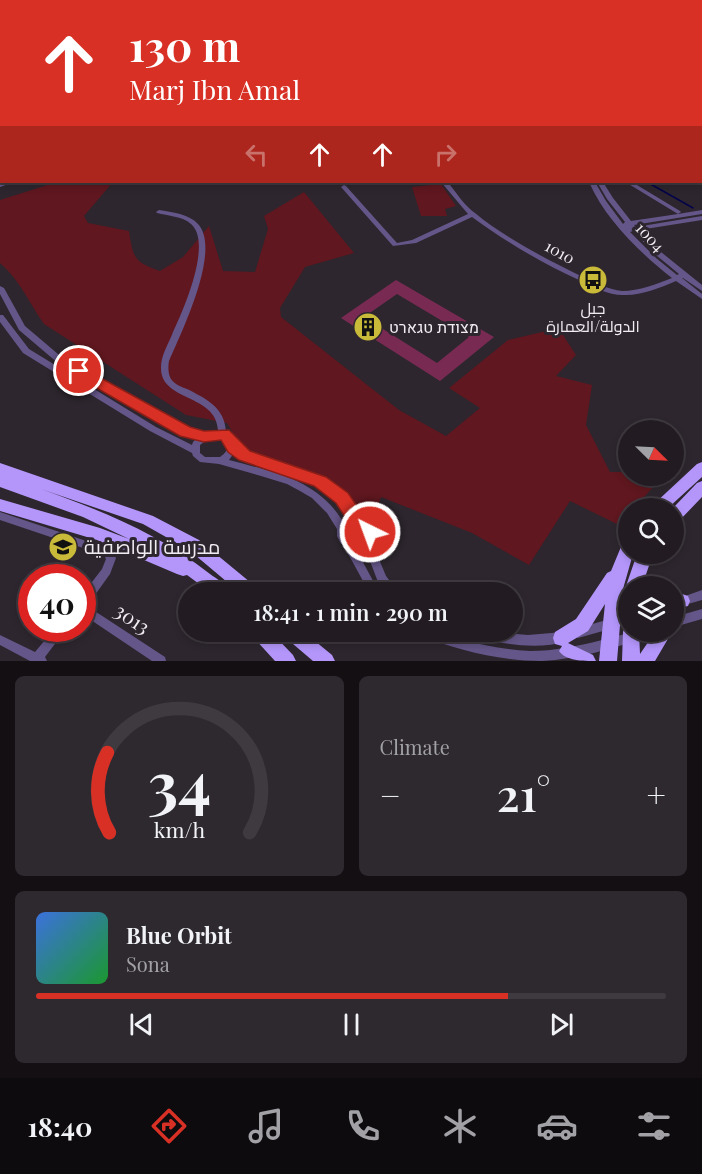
<!DOCTYPE html>
<meta charset="utf-8">
<style>
:root{--surface:#221c22;--page:#2e292f;--text:#f1f3f6;--muted:#a2a1a5;--line:#3f3a40;--accent:#d93025}
body{margin:0;font-family:"Playfair Display",Cairo,Heebo,serif;background:var(--page);color:var(--text);height:100vh;display:flex;flex-direction:column;font-size:22px;white-space:nowrap}
*{box-sizing:border-box;margin:0}
p{font-size:20px;color:var(--muted)}
.icon{flex:none;width:33px;height:33px;fill:none;stroke:currentColor;stroke-width:2;stroke-linecap:round;stroke-linejoin:round}
.map{position:relative;height:661px;overflow:hidden}
.details{display:flex;flex-direction:column;gap:15px;padding:15px;background:#130f13;flex:1}
.details>*{flex:none}
.banner{position:absolute;left:0px;top:0px;width:702px;height:183px;box-shadow:0 3px 9px #0003,0 0 0 2px var(--line);background:#d93025;color:#fff;overflow:hidden}
.needle{width:39px;rotate:114deg}
.buttons{position:absolute;left:618px;top:420px;display:grid;gap:12px}
.buttons a{display:grid;place-items:center;width:66px;height:66px;border-radius:50%;background:var(--surface);box-shadow:0 3px 9px #0003,0 0 0 2px var(--line);font-size:30px}
.speed{position:absolute;left:18px;top:564px;display:flex;gap:12px;font-size:30px;font-weight:700;text-align:center}
.speed>*{display:grid;place-content:center;width:78px;height:78px;border-radius:50%;background:var(--surface);box-shadow:0 3px 9px #0003,0 0 0 2px var(--line);line-height:1}
.speed .limit{border:9px solid #d22;background:#fff;color:#111}
.pin{position:absolute;display:grid;place-items:center;width:51px;height:51px;color:#fff;margin:-26px;border:3px solid #fff;border-radius:50%;box-shadow:0 2px 6px #0007}
.me{position:absolute;width:66px;margin:-33px;rotate:318deg;stroke-linejoin:round;filter:drop-shadow(0 0 4px #0008)}
.turn{display:flex;align-items:center;gap:21px;height:126px;padding:0 30px;font-size:27px}
.turn .icon{width:78px;height:78px;stroke-width:2.5}
.turn b{display:block;font-size:42px;line-height:51px}
.lanes{display:flex;align-items:center;height:57px;padding:0 30px;background:#0003;justify-content:center;gap:30px;direction:ltr}
.lanes .off{opacity:.35}
.big{font-size:45px;font-weight:600;line-height:1.1}
.details .tile{flex:1;display:flex;flex-direction:column;justify-content:center;gap:9px;min-width:0;padding:0 21px;border-radius:9px;background:var(--page)}
.details .dial{align-items:center;gap:0}
.dial svg{height:156px;overflow:visible;fill:none;stroke:var(--line);stroke-width:7;stroke-linecap:round;text-anchor:middle}
.dial text{fill:var(--text);stroke:none}
.song{display:flex;align-items:center;gap:18px}
.cover{width:72px;height:72px;border-radius:9px;background:linear-gradient(135deg,hsl(220 70% 55%),hsl(130 70% 35%))}
.played{height:6px;border-radius:3px;background:linear-gradient(90deg,var(--accent) 75%,var(--line) 75%)}
.keys{display:flex;justify-content:space-around;direction:ltr}
.heat{display:flex;justify-content:space-between;align-items:center;font-size:33px;direction:ltr}
.details .tiles{flex:1;display:grid;gap:15px;grid-template-columns:1fr 1fr}
.tile:last-child{grid-column:span 2}
.trip{position:absolute;left:178px;top:582px;width:345px;height:60px;border-radius:30px;background:var(--surface);box-shadow:0 3px 9px #0003,0 0 0 2px var(--line);font-weight:600;line-height:60px;text-align:center}
.dock{display:flex;height:96px;justify-content:space-around;align-items:center;background:#0e0b0e;color:var(--muted)}
.dock .icon{width:42px;height:42px}
.dock .on{color:var(--accent)}
.dock b{font-size:27px;color:var(--text)}
.map>svg:first-child{display:block}
.green{fill:#60171f}
.lines{fill:none;stroke-linecap:round;stroke-linejoin:round}
.stream{stroke:#05044a;stroke-width:1.5}
.building{fill:#792a53;fill-rule:evenodd}
.minor{fill:#645688;fill-rule:evenodd}
.highway{fill:#b496fb;fill-rule:evenodd}
.route{fill:#d93025;stroke:#8d1f18;stroke-width:1.5}
.labels{text-anchor:middle;stroke-width:6;stroke-linejoin:round;paint-order:stroke}
.street-label{font-size:16px;fill:#f1ecf2;stroke:#2d262e}
.poi-label{font-size:16px;fill:#f1ecf2;stroke:#2d262e}
.near-poi-label{font-size:20px;fill:#f1ecf2;stroke:#2d262e;text-anchor:start}
.near-street-label{font-size:20px;fill:#f1ecf2;stroke:#2d262e}
</style>
<div class="map">
<svg width="702" height="661" viewBox="0 0 702 661">
<rect width="100%" height="100%" fill="#2d262e"/>
<!-- green -->
<path class="green" d="M57,182H113L84,216L88,223L129,231C133,258 134,262 160,271L183,257L209,226L223,271L255,272L268,229L264,216L304,192L354,253L305,267L280,308L281,317L399,410L446,436L480,408L449,388L508,340L555,329L561,332L576,355L556,376L592,385L586,425L610,472H628V476H646L657,483L634,508H628V514L619,525L570,501L529,565L472,533L381,497L372,523L357,518L340,494L328,483L242,448L227,423L186,415L44,324C29,303 20,280 0,263V200Z
M441,184L456,206L445,209L447,216H421L412,187Z"/>
<g class="lines">
<!-- stream -->
<path class="stream" d="M373,0L376,2
M647,182L693,208"/>
</g>
<!-- building -->
<path class="building" d="M396,280L494,337L440,381L341,318ZM397,294L469,337L437,363L364,317Z"/>
<g class="lines">
<!-- minor -->
<path class="minor" d="M119,0H124L127,2H121Z
M219,0H224L227,2H221Z
M344,0H349L351,2H345Z
M508,0H512L511,2H506Z
M558,0H562L563,2H559Z
M608,0H613L616,2H610Z
M654,0H659L662,2H656Z
M700,10H702V12H700Z
M0,22H2V24H0Z
M700,42H702V45H700Z
M0,48H2V51H0Z
M0,75H2V78H0Z
M700,106H702V110H700Z
M0,109H2V113H0Z
M0,125H2V129H0Z
M700,166H702V170H700Z
M6,182H14L0,187V183Z
M274,182H282L275,185L272,183Z
M441,182H464L463,183L450,185C458,195 465,206 475,213C505,238 548,260 583,277C595,282 609,290 622,291C639,291 657,284 672,278C640,253 605,219 589,182H595L606,201L623,224L625,222L607,199L597,182H603L613,198L631,221L678,214L627,183L626,182H632L680,211L681,212L678,214L702,210V214L634,225L636,227L702,216V220L639,230L661,252L702,285V291L683,278H682L702,294V299L676,281C660,288 640,296 623,295C608,295 592,287 579,280C542,263 506,242 472,217L416,243L393,246L341,187L344,185L346,186L397,243L412,240L468,214ZM633,231L656,255L679,274L677,275L656,258L630,232Z
M159,210C172,212 189,214 198,224C222,250 181,333 169,361C168,367 168,374 171,379C175,385 182,387 187,389C207,399 225,408 226,432C233,434 236,439 237,446L255,455L314,475L334,488L343,496L359,516L366,519L370,524L373,532L371,540L386,576L396,589L397,592H386L378,582L365,548L357,551L379,592H369L345,548L340,542L337,536V529L327,513L312,498L300,491L287,484L261,476L219,464L200,462L193,456L192,453L150,431L23,353L0,322V315H3L29,349L156,427L192,445L193,442L197,438L182,434L59,364L19,330L0,294V286L4,288L25,326L65,360L187,429L204,433L218,430C216,393 160,402 161,367C161,355 169,343 173,332C183,311 213,243 191,224C182,216 168,216 157,213L156,212ZM217,436C232,440 231,449 220,457H205L200,453V445L208,439ZM234,453C278,477 316,470 349,517L342,520C316,479 273,472 229,460ZM352,524H359L363,529V537L358,542H352L347,537V528Z
M0,512L110,549L116,558L110,574L87,606L165,657L166,661H152L82,614V595L102,569L106,559L104,555L0,520Z
M702,590V600L674,608V600Z
M702,609V619L674,627V617Z
M628,614V624L578,638L574,636L573,633L574,630L578,628Z
M55,628H67L45,657L47,661H30L0,645V635L35,652Z
M418,632C434,630 446,636 462,640C484,645 507,650 530,651C554,651 579,646 602,640C620,636 633,630 651,632L650,635L646,637C613,649 577,659 542,661C500,661 457,650 419,635Z
M465,632H493L528,635L563,632L567,633L568,637L567,641C536,651 501,643 470,637L466,635Z"/>
<!-- highway -->
<path class="highway" d="M464,0L474,2H465Z
M700,160L702,161V167L700,166Z
M700,171L702,172V179L700,178Z
M702,462V477L668,508H652L654,504L697,464Z
M0,463L153,516L199,540L256,587L258,592H239L189,550L143,524L41,489C100,510 160,534 210,574C217,579 226,584 229,592H210L187,575L183,576L177,574L97,540L0,511V499L100,528L129,539L83,517L0,487V475L30,485L0,475Z
M702,481V497L679,521L674,523L673,508L697,483Z
M628,540V554H633L623,589L617,661H599L605,604L588,631L568,643L593,655L596,661C583,661 566,661 559,651L562,646L555,644L553,638L555,632L576,619L607,573L611,571L623,542Z
M637,554H653L642,586H628V591L626,586Z
M682,594L688,596L690,601L688,606L674,609V595Z
M676,613L682,616L684,621L680,628L674,631V614Z
M628,625V632H639L640,654L655,632H672L655,661H622L623,632L625,626Z
M252,632H271L293,655L296,661H275L254,638Z
M284,632H304L332,655L335,661H313L286,638Z"/>
</g>
<!-- route -->
<path class="route" d="M79,366L190,427L204,431L229,430L250,451L326,477L348,493L363,515L372,520L378,532L376,538L370,540L364,538L360,530L351,526L336,503L314,486L239,460L228,452L221,440L204,442L180,436L74,375L71,371Z"/>
<!-- icons -->
<defs>
<g id="bus-disc" transform="scale(1.5)"><circle r="9.5" fill="#caba3a" stroke="#2d262e"/><path d="M-5-6H5V4H4V6H2V4H-2V6H-4V4H-5ZM-3.5-4V0h7V-4ZM-3.5 1.2v1.5H-2V1.2ZM2 1.2v1.5H3.5V1.2Z" fill="#111"/></g>
<g id="building-disc" transform="scale(1.5)"><circle r="9.5" fill="#caba3a" stroke="#2d262e"/><path d="M-4-6H4V6H1V3H-1V6H-4ZM-2.5-4.3h1.7v1.8h-1.7ZM.8-4.3h1.7v1.8H.8ZM-2.5-1h1.7V.8h-1.7ZM.8-1h1.7V.8H.8Z" fill="#111"/></g>
<g id="school-disc" transform="scale(1.5)"><circle r="9.5" fill="#caba3a" stroke="#2d262e"/><path d="M0-5L7-2L0 1L-7-2ZM-4 1L0 2.5L4 1V4Q0 6-4 4Z" fill="#111"/></g>
</defs>
<g fill-rule="evenodd">
<use href="#bus-disc" x="593" y="280"/>
<use href="#building-disc" x="368" y="327"/>
<use href="#school-disc" x="63" y="547"/>
</g>
<g class="labels">
<!-- street labels -->
<g class="street-label">
<text transform="translate(650 237) rotate(47)" y="6">1004</text>
<text transform="translate(560 252) rotate(29)" y="6">1010</text>
</g>
<!-- poi labels -->
<g class="poi-label">
<text x="593" y="314">جبل<tspan x="593" dy="18">الدولة/العمارة</tspan></text>
<text x="389" y="333" text-anchor="start">מצודת טגארט</text>
</g>
<!-- near-poi labels -->
<g class="near-poi-label">
<text x="84" y="554">مدرسة الواصفية</text>
</g>
<!-- near-street labels -->
<g class="near-street-label">
<text transform="translate(132 619) rotate(34)" y="7">3013</text>
</g>
</g>
</svg>
<div class="buttons">
<a><svg class="needle" viewBox="-14 -14 28 28"><path d="M0-13l5 13h-10z" fill="#e53935"/><path d="M0 13l5-13h-10z" fill="#a2a1a5"/></svg></a>
<a><svg class="icon" aria-label="search" viewBox="0 0 24 24"><circle cx="10" cy="10" r="6"/><path d="M15 15l6 6"/></svg></a>
<a><svg class="icon" aria-label="layers" viewBox="0 0 24 24"><path d="M12 4l9 5-9 5-9-5zM3 14l9 5 9-5"/></svg></a>
</div>
<div class="speed"><div class="limit">40</div></div>
<div class="pin" style="left:79px;top:371px;background:#d93025"><svg class="icon" aria-label="arrive" viewBox="0 0 24 24"><path d="M6 21V4h12l-3 4 3 4H6"/></svg></div>
<svg class="me" style="left:370px;top:532px" viewBox="-20 -20 40 40"><circle r="17" fill="#d93025" stroke="#fff" stroke-width="3"/><path d="M0-11L8 9 0 5-8 9z" fill="#fff"/></svg>
<div class="trip">18:41 · 1 min · 290 m</div>
<div class="banner">
<div class="turn"><svg class="icon" aria-label="ahead" viewBox="0 0 24 24"><path d="M12 20V5M6 11l6-6 6 6"/></svg><div><b>130 m</b>Marj Ibn Amal</div></div>
<div class="lanes"><svg class="icon off" aria-label="left" viewBox="0 0 24 24"><path d="M17 20v-9H6M10 6l-5 5 5 5"/></svg><svg class="icon" aria-label="ahead" viewBox="0 0 24 24"><path d="M12 20V5M6 11l6-6 6 6"/></svg><svg class="icon" aria-label="ahead" viewBox="0 0 24 24"><path d="M12 20V5M6 11l6-6 6 6"/></svg><svg class="icon off" aria-label="right" viewBox="0 0 24 24"><path d="M7 20v-9h11M14 6l5 5-5 5"/></svg></div>
</div>
</div>
<section class="details">
<div class="tiles">
<div class="tile dial"><svg viewBox="0 0 100 80">
<path d="M14 69A42 42 0 1 1 86 69"/>
<path d="M14 69A42 42 0 0 1 13 28" stroke="#d93025"/>
<text x="50" y="56" font-size="32" font-weight="700">34</text>
<text x="50" y="72" font-size="11">km/h</text>
</svg></div>
<div class="tile"><p>Climate</p>
<div class="heat"><a>−</a><b class="big">21°</b><a>+</a></div>
</div>
<div class="tile">
<div class="song"><i class="cover"></i><div><b>Blue Orbit</b><p>Sona</p></div></div>
<div class="played"></div>
<div class="keys"><svg class="icon" aria-label="previous" viewBox="0 0 24 24"><path d="M18 5L8 12l10 7zM5 5v14"/></svg><svg class="icon" aria-label="pause" viewBox="0 0 24 24"><path d="M8 5v14M16 5v14"/></svg><svg class="icon" aria-label="next" viewBox="0 0 24 24"><path d="M6 5l10 7-10 7zM19 5v14"/></svg></div>
</div>
</div>
</section>
<nav class="dock">
<b>18:40</b>
<svg class="icon on" aria-label="directions" viewBox="0 0 24 24"><path d="M12 3l9 9-9 9-9-9zM9 14v-3h6M13 9l2 2-2 2"/></svg>
<svg class="icon" aria-label="music" viewBox="0 0 24 24"><path d="M9 18V5l10-2v13"/><circle cx="6" cy="18" r="3"/><circle cx="16" cy="16" r="3"/></svg>
<svg class="icon" aria-label="phone" viewBox="0 0 24 24"><path d="M5 4h4l2 5-3 2q2 4 5 5l2-3 5 2v4C11 20 4 13 5 4z"/></svg>
<svg class="icon" aria-label="climate" viewBox="0 0 24 24"><path d="M12 3v18M4 7l16 10M4 17L20 7"/></svg>
<svg class="icon" aria-label="car" viewBox="0 0 24 24"><path d="M5 17H2v-5l4-1 3-4h7l3 4 3 1v5h-3M9 17h6M6 11h13"/><circle cx="7" cy="17" r="2"/><circle cx="17" cy="17" r="2"/></svg>
<svg class="icon" aria-label="filters" viewBox="0 0 24 24"><path d="M4 7h16M4 17h16"/><circle cx="9" cy="7" r="2"/><circle cx="15" cy="17" r="2"/></svg>
</nav>
